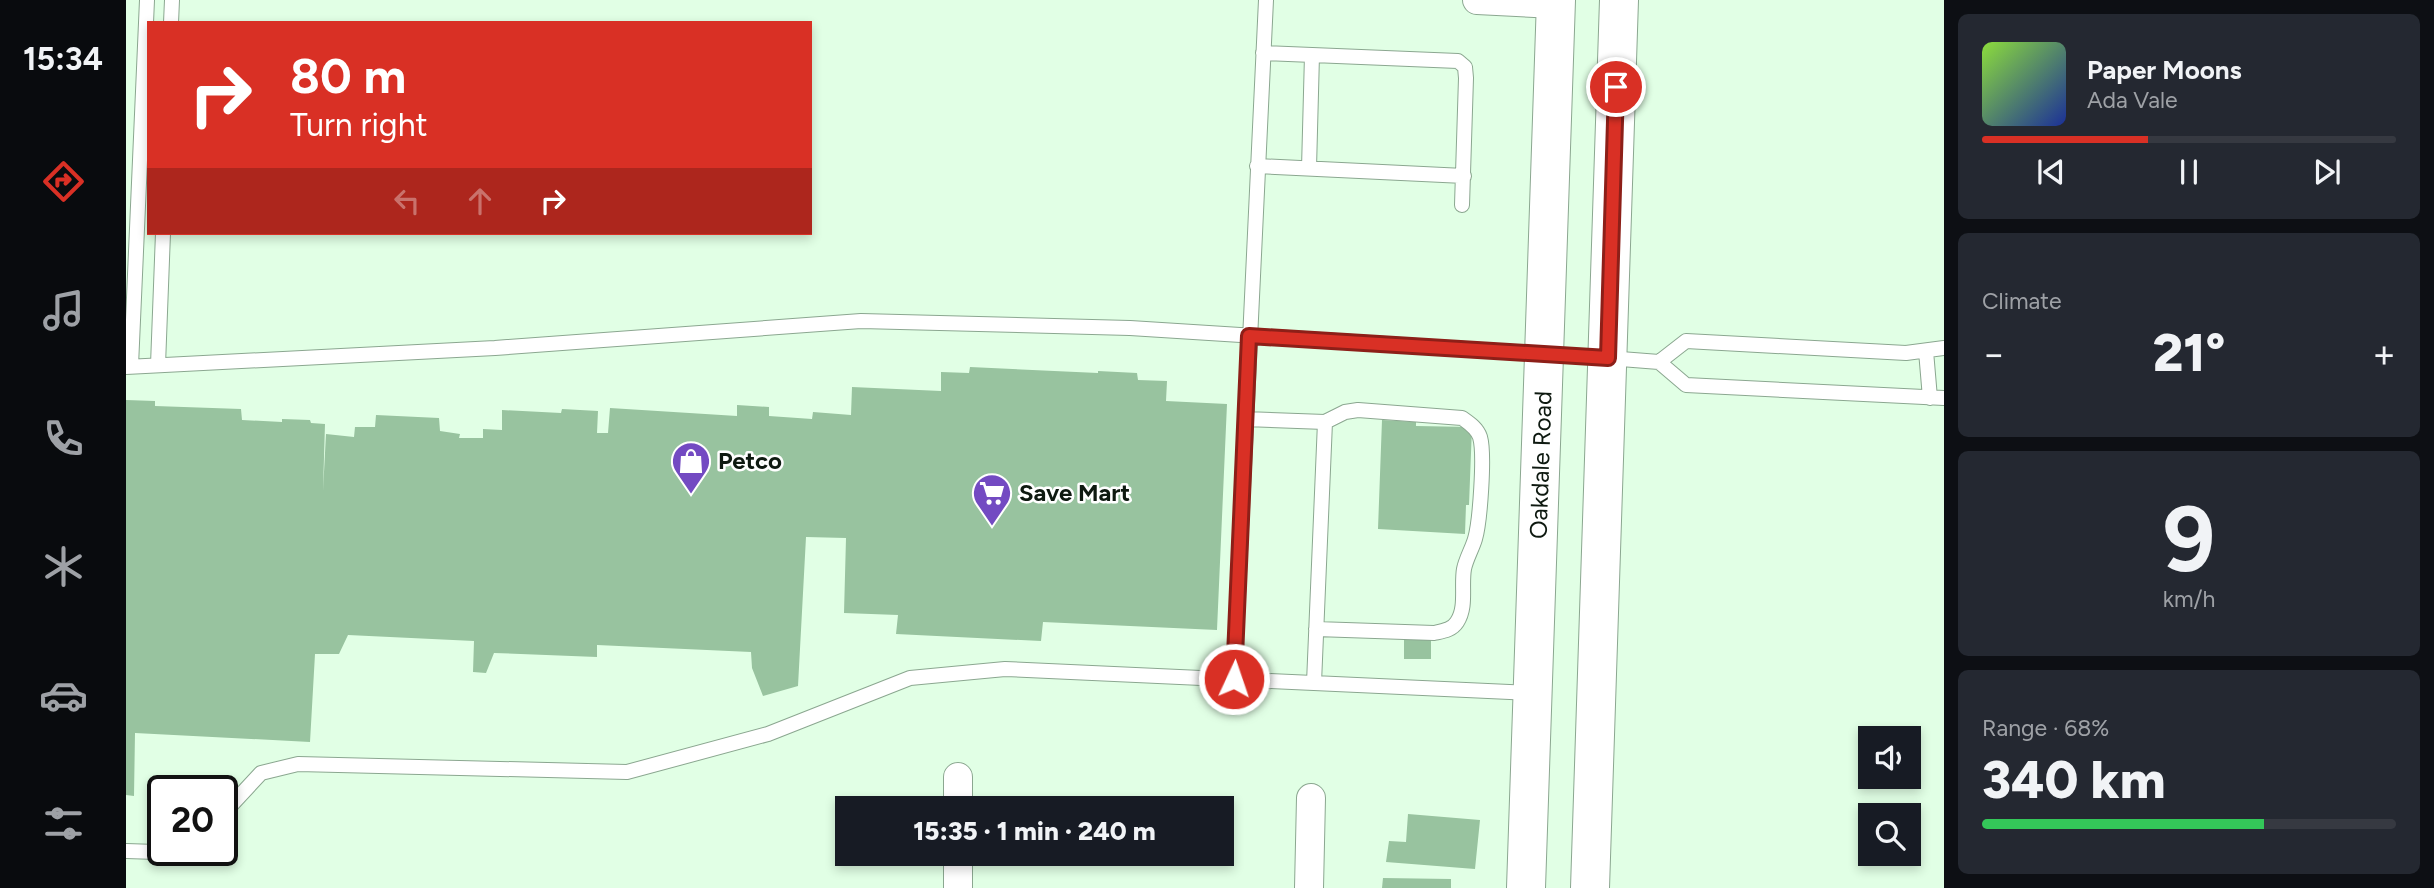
<!DOCTYPE html>
<meta charset="utf-8">
<style>
:root{--surface:#171b24;--page:#242831;--text:#f1f3f6;--muted:#9ea1a6;--line:#363941;--accent:#d93025}
body{margin:0;font-family:Figtree,sans-serif;background:var(--page);color:var(--text);height:100vh;display:flex;flex-direction:column;font-size:26px;white-space:nowrap}
*{box-sizing:border-box;margin:0}
p{font-size:23px;color:var(--muted)}
.icon{flex:none;width:38px;height:38px;fill:none;stroke:currentColor;stroke-width:2;stroke-linecap:round;stroke-linejoin:round}
.map{position:relative;flex:1;overflow:hidden}
.panel{display:flex;flex-direction:column;gap:14px;padding:14px;background:#0d0f14;width:490px}
.panel>*{flex:none}
.banner{position:absolute;left:21px;top:21px;width:665px;height:214px;border-radius:0px;box-shadow:0 4px 10px #0003;background:#d93025;color:#fff;overflow:hidden}
.tools{position:absolute;left:1732px;top:726px;display:grid;gap:14px}
.tools a{display:grid;place-items:center;width:63px;height:63px;border-radius:0px;background:var(--surface);box-shadow:0 4px 10px #0003;font-size:35px}
.speed{position:absolute;left:21px;top:775px;display:flex;gap:14px;font-size:35px;font-weight:700;text-align:center}
.speed>*{display:grid;place-content:center;width:91px;height:91px;border-radius:50%;background:var(--surface);box-shadow:0 4px 10px #0003;line-height:1}
.speed .limit{border:4px solid #111;border-radius:10px;background:#fff;color:#111}
.pin{position:absolute;display:grid;place-items:center;width:60px;height:60px;color:#fff;margin:-30px;border:4px solid #fff;border-radius:50%;box-shadow:0 2px 7px #0007}
.me{position:absolute;width:77px;margin:-38px;rotate:3deg;stroke-linejoin:round;filter:drop-shadow(0 0 5px #0008)}
.turn{display:flex;align-items:center;gap:24px;height:147px;padding:0 28px;font-size:32px}
.turn .icon{width:91px;height:91px;stroke-width:2.5}
.turn b{display:block;font-size:49px;line-height:60px}
.lanes{display:flex;align-items:center;height:66px;padding:0 28px;background:#0003;justify-content:center;gap:35px;direction:ltr}
.lanes .off{opacity:.35}
.big{font-size:52px;font-weight:800;line-height:1.1}
.panel .tile{flex:1;display:flex;flex-direction:column;justify-content:center;gap:10px;min-width:0;padding:0 24px;border-radius:10px;background:var(--page)}
.panel .dial{align-items:center;gap:0}
.dial b{font-size:91px;line-height:1}
.song{display:flex;align-items:center;gap:21px}
.cover{width:84px;height:84px;border-radius:10px;background:linear-gradient(135deg,hsl(90 70% 55%),hsl(230 70% 35%))}
.played{height:7px;border-radius:4px;background:linear-gradient(90deg,var(--accent) 40%,var(--line) 40%)}
.keys{display:flex;justify-content:space-around;direction:ltr}
.heat{display:flex;justify-content:space-between;align-items:center;font-size:38px;direction:ltr}
.charge{height:10px;border-radius:5px;background:linear-gradient(90deg,#34c759 68%,var(--line) 0)}
.trip{position:absolute;left:709px;top:796px;width:399px;height:70px;border-radius:0px;background:var(--surface);box-shadow:0 4px 10px #0003;font-weight:800;line-height:70px;text-align:center}
main{display:flex;flex:1;min-height:0}
.menu{display:flex;flex-direction:column;width:126px;justify-content:space-around;align-items:center;background:#090b0e;color:var(--muted)}
.menu .icon{width:49px;height:49px}
.menu .selected{color:var(--accent)}
.menu b{font-size:32px;color:var(--text)}
.map>svg:first-child{display:block}
.building{fill:#98c39f}
.lines{fill:none;stroke-linecap:round;stroke-linejoin:round}
.lane-casing{stroke:#8ba790;stroke-width:16}
.street-casing{stroke:#8ba790;stroke-width:30}
.secondary-casing{stroke:#8ba790;stroke-width:40}
.lane{stroke:#fff;stroke-width:14}
.street{stroke:#fff;stroke-width:28}
.secondary{stroke:#fff;stroke-width:38}
.route-casing{stroke:#8d1f18;stroke-width:18}
.route{stroke:#d93025;stroke-width:12}
.labels{text-anchor:middle;stroke-width:5;stroke-linejoin:round;paint-order:stroke}
.poi-label{font-size:24px;font-weight:bold;fill:#0e1910;stroke:#fff;text-anchor:start}
.street-label{font-size:24px;fill:#0e1910;stroke:#fff}
</style>
<main>
<nav class="menu">
<b>15:34</b>
<svg class="icon selected" aria-label="directions" viewBox="0 0 24 24"><path d="M12 3l9 9-9 9-9-9zM9 14v-3h6M13 9l2 2-2 2"/></svg>
<svg class="icon" aria-label="music" viewBox="0 0 24 24"><path d="M9 18V5l10-2v13"/><circle cx="6" cy="18" r="3"/><circle cx="16" cy="16" r="3"/></svg>
<svg class="icon" aria-label="phone" viewBox="0 0 24 24"><path d="M5 4h4l2 5-3 2q2 4 5 5l2-3 5 2v4C11 20 4 13 5 4z"/></svg>
<svg class="icon" aria-label="climate" viewBox="0 0 24 24"><path d="M12 3v18M4 7l16 10M4 17L20 7"/></svg>
<svg class="icon" aria-label="car" viewBox="0 0 24 24"><path d="M5 17H2v-5l4-1 3-4h7l3 4 3 1v5h-3M9 17h6M6 11h13"/><circle cx="7" cy="17" r="2"/><circle cx="17" cy="17" r="2"/></svg>
<svg class="icon" aria-label="filters" viewBox="0 0 24 24"><path d="M4 7h16M4 17h16"/><circle cx="9" cy="7" r="2"/><circle cx="15" cy="17" r="2"/></svg>
</nav>
<div class="map">
<svg width="1818" height="888" viewBox="0 0 1818 888">
<rect width="100%" height="100%" fill="#e1ffe5"/>
<!-- building -->
<path class="building" d="M844,367L972,373V371L1011,373L1012,380L1041,381L1040,401L1101,404L1091,630L917,622L915,641L770,634L772,615L718,613L720,538L680,537L672,686L637,696L626,668L625,652L471,645V657L368,653L360,673L347,672L348,641L222,635L213,654H189L184,742L9,733L8,796L0,795V400L29,401V406L115,409L116,420L156,422V419L184,420L185,423L199,424L197,491L200,434L228,437L229,427H249L250,415L313,418L314,431L334,434L333,438H357V429L376,430V410L435,413L436,409L472,411L471,433H482L484,408L611,416V405L643,407V416L686,419L687,412L725,415L726,387L815,391V372L843,373Z
M1256,420L1290,422V426L1346,427L1343,505H1340L1339,534L1252,529Z
M1278,639L1305,640V659H1278Z
M1282,814L1354,820L1349,869L1260,862L1263,841L1280,842Z
M1257,878L1325,879V888H1256Z"/>
<g class="lines">
<!-- lane casing -->
<g class="lane-casing">
<path id="lane" d="M45,23L46,0
M1137,53L1332,61L1339,67L1340,78L1336,205
M1131,166L1338,176
M1183,168L1186,55
M1800,351L1804,398
M1533,362L1560,341L1780,353L1818,348
M32,365L37,233
M5,366L21,0
M0,367L369,348L735,321L1004,328L1482,358L1533,362L1560,385L1818,398
M1119,419L1199,422L1188,683
M1190,629L1308,633C1317,631 1326,630 1331,622C1341,607 1335,586 1338,569C1340,559 1346,549 1349,539C1354,522 1359,454 1354,437C1351,428 1343,423 1336,418L1232,410L1219,412L1199,422
M1108,679L1140,0
M96,815L135,773L172,764L501,772L642,734L784,678L879,669L1406,693
M0,851L61,853L64,850"/>
</g>
<!-- street casing -->
<g class="street-casing">
<path id="street" d="M1351,0L1429,4
M832,808V777
M832,888V854
M1183,888L1185,798"/>
</g>
<!-- secondary casing -->
<g class="secondary-casing">
<path id="secondary" d="M1400,888L1430,0
M1464,888L1493,0"/>
</g>
<!-- lane -->
<use href="#lane" class="lane"/>
<!-- street -->
<use href="#street" class="street"/>
<!-- secondary -->
<use href="#secondary" class="secondary"/>
</g>
<g class="lines">
<!-- route casing -->
<g class="route-casing">
<path id="route" d="M1108,679L1123,336L1482,358L1490,87"/>
</g>
<!-- route -->
<use href="#route" class="route"/>
</g>
<!-- icons -->
<defs>
<g id="shop-pin" transform="scale(2.0125)"><path d="M0 17L-7.5 6A9.5 9.5 0 1 1 7.5 6Z" fill="#734ac2" stroke="#fff"/><path d="M-5-2.5h2.3a2.7 3.5 0 0 1 5.4 0H5L5.5 6h-11ZM-1.5-2.5h3a1.5 2.3 0 0 0-3 0Z" fill="#fff"/></g>
<g id="supermarket-pin" transform="scale(2.0125)"><path d="M0 17L-7.5 6A9.5 9.5 0 1 1 7.5 6Z" fill="#734ac2" stroke="#fff"/><path d="M-6-5.5h2.5l.6 2H6L4.5 2H-2.5L-4.4-4H-6ZM-1.5 3.2a1.3 1.3 0 1 0 .1 0ZM3 3.2a1.3 1.3 0 1 0 .1 0Z" fill="#fff"/></g>
</defs>
<g fill-rule="evenodd">
<use href="#shop-pin" x="565" y="461"/>
<use href="#supermarket-pin" x="866" y="493"/>
</g>
<g class="labels">
<!-- poi labels -->
<g class="poi-label">
<text x="592" y="469">Petco</text>
<text x="893" y="501">Save Mart</text>
</g>
<!-- street labels -->
<g class="street-label">
<text transform="translate(1415 465) rotate(-88)" y="8">Oakdale Road</text>
</g>
</g>
</svg>
<div class="tools">
<a><svg class="icon" aria-label="sound" viewBox="0 0 24 24"><path d="M4 9h4l5-4v14l-5-4H4zM17 9q2 3 0 6"/></svg></a>
<a><svg class="icon" aria-label="search" viewBox="0 0 24 24"><circle cx="10" cy="10" r="6"/><path d="M15 15l6 6"/></svg></a>
</div>
<div class="speed"><div class="limit">20</div></div>
<div class="pin" style="left:1490px;top:87px;background:#d93025"><svg class="icon" aria-label="arrive" viewBox="0 0 24 24"><path d="M6 21V4h12l-3 4 3 4H6"/></svg></div>
<svg class="me" style="left:1108px;top:679px" viewBox="-20 -20 40 40"><circle r="17" fill="#d93025" stroke="#fff" stroke-width="3"/><path d="M0-11L8 9 0 5-8 9z" fill="#fff"/></svg>
<div class="trip">15:35 · 1 min · 240 m</div>
<div class="banner">
<div class="turn"><svg class="icon" aria-label="right" viewBox="0 0 24 24"><path d="M7 20v-9h11M14 6l5 5-5 5"/></svg><div><b>80 m</b>Turn right</div></div>
<div class="lanes"><svg class="icon off" aria-label="left" viewBox="0 0 24 24"><path d="M17 20v-9H6M10 6l-5 5 5 5"/></svg><svg class="icon off" aria-label="ahead" viewBox="0 0 24 24"><path d="M12 20V5M6 11l6-6 6 6"/></svg><svg class="icon" aria-label="right" viewBox="0 0 24 24"><path d="M7 20v-9h11M14 6l5 5-5 5"/></svg></div>
</div>
</div>
<section class="panel">
<div class="tile">
<div class="song"><i class="cover"></i><div><b>Paper Moons</b><p>Ada Vale</p></div></div>
<div class="played"></div>
<div class="keys"><svg class="icon" aria-label="previous" viewBox="0 0 24 24"><path d="M18 5L8 12l10 7zM5 5v14"/></svg><svg class="icon" aria-label="pause" viewBox="0 0 24 24"><path d="M8 5v14M16 5v14"/></svg><svg class="icon" aria-label="next" viewBox="0 0 24 24"><path d="M6 5l10 7-10 7zM19 5v14"/></svg></div>
</div>
<div class="tile"><p>Climate</p>
<div class="heat"><a>−</a><b class="big">21°</b><a>+</a></div>
</div>
<div class="tile dial"><b>9</b><p>km/h</p></div>
<div class="tile"><p>Range · 68%</p><b class="big">340 km</b><div class="charge"></div></div>
</section>
</main>
